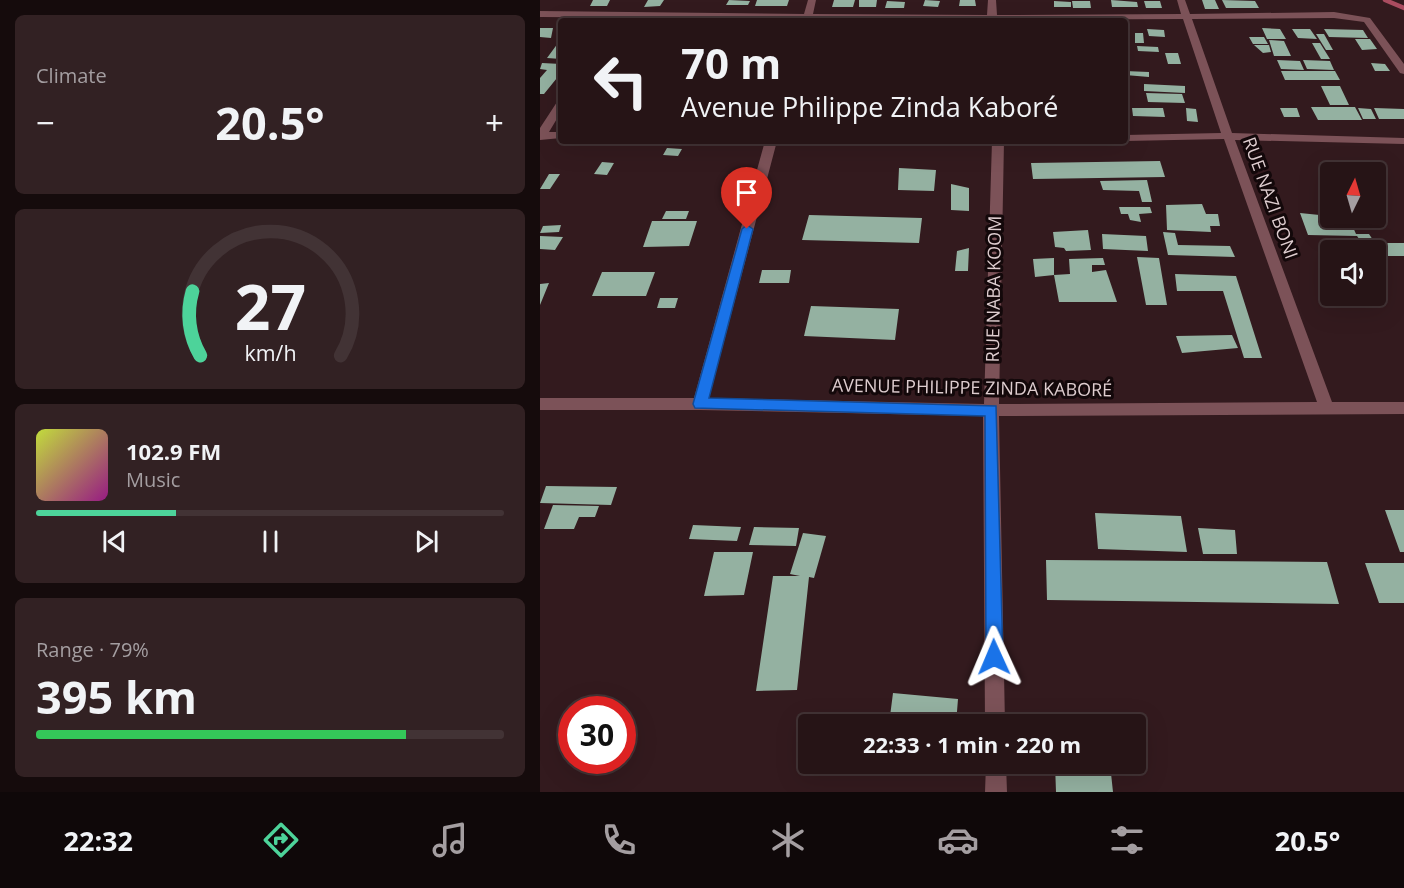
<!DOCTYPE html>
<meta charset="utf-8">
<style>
:root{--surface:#261416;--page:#322123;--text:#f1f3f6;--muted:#a49ea1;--line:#423335;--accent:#4dd39a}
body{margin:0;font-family:"Open Sans",sans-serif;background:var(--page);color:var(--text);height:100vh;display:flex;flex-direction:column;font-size:22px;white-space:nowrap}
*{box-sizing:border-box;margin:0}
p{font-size:20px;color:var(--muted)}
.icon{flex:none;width:33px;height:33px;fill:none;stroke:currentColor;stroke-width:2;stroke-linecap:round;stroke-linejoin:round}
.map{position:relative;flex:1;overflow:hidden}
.drawer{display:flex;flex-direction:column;gap:15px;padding:15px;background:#150b0c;width:540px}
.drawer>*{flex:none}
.hud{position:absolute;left:18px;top:18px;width:570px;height:126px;border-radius:6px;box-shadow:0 6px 24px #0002,0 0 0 2px var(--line);background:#261416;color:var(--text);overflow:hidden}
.needle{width:39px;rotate:5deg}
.controls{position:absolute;left:780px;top:162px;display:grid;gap:12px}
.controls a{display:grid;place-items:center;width:66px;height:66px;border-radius:6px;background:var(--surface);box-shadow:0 6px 24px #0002,0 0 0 2px var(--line);font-size:30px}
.speed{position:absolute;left:18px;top:696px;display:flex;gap:12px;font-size:30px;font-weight:700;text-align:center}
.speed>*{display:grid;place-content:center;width:78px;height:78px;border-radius:50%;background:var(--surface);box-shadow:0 6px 24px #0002,0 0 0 2px var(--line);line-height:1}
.speed .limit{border:9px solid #d22;background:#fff;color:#111}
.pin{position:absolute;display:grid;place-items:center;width:51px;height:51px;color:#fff;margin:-62px -26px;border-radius:50% 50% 50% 0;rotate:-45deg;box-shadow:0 0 6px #0007}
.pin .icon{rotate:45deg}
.me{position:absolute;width:66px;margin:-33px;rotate:359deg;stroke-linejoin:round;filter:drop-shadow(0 0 4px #0008)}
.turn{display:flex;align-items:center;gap:21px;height:126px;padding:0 24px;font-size:27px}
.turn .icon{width:78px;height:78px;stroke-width:2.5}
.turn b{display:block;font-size:42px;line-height:51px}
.big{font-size:45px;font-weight:700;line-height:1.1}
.drawer .widget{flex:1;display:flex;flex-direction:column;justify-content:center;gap:9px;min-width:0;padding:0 21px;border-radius:9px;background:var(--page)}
.drawer .dial{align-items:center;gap:0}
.dial svg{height:156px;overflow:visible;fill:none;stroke:var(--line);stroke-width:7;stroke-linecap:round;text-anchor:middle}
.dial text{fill:var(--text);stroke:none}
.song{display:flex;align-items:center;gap:18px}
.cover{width:72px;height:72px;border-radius:9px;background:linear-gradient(135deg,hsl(70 70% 55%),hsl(310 70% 35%))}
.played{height:6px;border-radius:3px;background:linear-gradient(90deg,var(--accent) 30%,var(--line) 30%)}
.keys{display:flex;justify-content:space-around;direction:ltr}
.heat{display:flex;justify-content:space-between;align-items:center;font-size:33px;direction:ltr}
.charge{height:9px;border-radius:4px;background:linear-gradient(90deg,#34c759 79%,var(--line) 0)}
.trip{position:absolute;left:258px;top:714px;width:348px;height:60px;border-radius:6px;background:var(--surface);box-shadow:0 6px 24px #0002,0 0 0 2px var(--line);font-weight:700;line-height:60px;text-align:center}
.tabs{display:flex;height:96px;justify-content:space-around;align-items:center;background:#0f0809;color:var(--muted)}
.tabs .icon{width:42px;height:42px}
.tabs .active{color:var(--accent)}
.tabs b{font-size:27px;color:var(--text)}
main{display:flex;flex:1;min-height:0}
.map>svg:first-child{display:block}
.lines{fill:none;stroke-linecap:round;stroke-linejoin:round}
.stream{stroke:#aa4c60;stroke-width:4.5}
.building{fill:#94b1a1}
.minor{fill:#7c5258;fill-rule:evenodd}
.route{fill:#1a73e8;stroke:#114b97;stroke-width:1.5}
.labels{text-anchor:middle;stroke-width:6;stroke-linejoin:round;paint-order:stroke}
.street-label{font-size:18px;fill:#decdcf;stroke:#13080a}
</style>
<main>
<section class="drawer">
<div class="widget"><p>Climate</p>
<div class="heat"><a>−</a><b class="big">20.5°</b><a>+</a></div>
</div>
<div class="widget dial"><svg viewBox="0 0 100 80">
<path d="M14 69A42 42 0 1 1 86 69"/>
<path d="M14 69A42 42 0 0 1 10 36" stroke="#4dd39a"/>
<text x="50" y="56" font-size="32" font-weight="700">27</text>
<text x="50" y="72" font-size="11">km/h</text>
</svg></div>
<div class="widget">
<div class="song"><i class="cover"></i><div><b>102.9 FM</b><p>Music</p></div></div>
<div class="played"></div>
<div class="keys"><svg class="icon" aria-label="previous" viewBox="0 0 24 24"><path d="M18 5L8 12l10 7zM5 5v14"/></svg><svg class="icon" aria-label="pause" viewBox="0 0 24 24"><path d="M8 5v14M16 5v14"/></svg><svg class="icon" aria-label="next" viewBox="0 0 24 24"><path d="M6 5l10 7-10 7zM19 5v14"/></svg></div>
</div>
<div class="widget"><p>Range · 79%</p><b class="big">395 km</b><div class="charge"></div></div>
</section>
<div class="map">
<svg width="864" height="792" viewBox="0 0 864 792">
<rect width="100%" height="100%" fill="#331a1e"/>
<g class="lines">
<!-- stream -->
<path class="stream" d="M845,0L864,8"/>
</g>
<!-- building -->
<path class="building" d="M53,0H70L67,6H50Z
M108,0H124L120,6L104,7Z
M189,0L210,1L208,5H186Z
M217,0H249L247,6H215Z
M294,0H315L313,7H292Z
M319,0H337L336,7H319Z
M385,0L400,1L398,7L383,6Z
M420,0H435L436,6H419Z
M571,0L597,2L598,7H572Z
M662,0H675L679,9H665Z
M682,0L715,1L719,8H686Z
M347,1L365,2L364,8H345Z
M514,1L531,2V7H514Z
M532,1H550L551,8H533Z
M604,1H620L622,8H606Z
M0,28H13L11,38L0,37Z
M722,28L740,29L746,39H727Z
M607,29L624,30L625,37L609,36Z
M752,29H770L777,39L758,38Z
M784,29L823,30L828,38L789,37Z
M595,33H603L604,43H595Z
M19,34H21V59L7,58L21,39H16Z
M776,34H784L793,50H786Z
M709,37H724L728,44H713Z
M815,39H830L837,49L822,50Z
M729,40L744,41L751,56H734Z
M772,43H780L790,59H781Z
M714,45H729L731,52L723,53Z
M597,46L618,47L619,52L598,51Z
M625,53H638L641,64H628Z
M737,60L760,61L764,70L741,69Z
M763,60L790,61L794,70L767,69Z
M2,63L21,64V73L4,94H0V78L7,70L0,69Z
M831,63L845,64L850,71H835Z
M585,71L609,72V77L585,75Z
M741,71H795L800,80H745Z
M604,84L645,86V93L604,91Z
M781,86H800L809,105H790Z
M606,93L642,94L645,103L608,102Z
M771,107H815L822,120H778Z
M592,108H623L625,117L593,116Z
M646,108L656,109L658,122L647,121Z
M740,108H757L760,117H744Z
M818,108L831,109L836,119H823Z
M834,108L864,109V119H839Z
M127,148L142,149L138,156L123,155Z
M620,161L625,177L493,179L491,163Z
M62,162L74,163L67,175L54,174Z
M359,168L396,170L394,191L358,190Z
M9,174H20L10,189H0Z
M607,180L612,202H602L599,191L563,190L560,181Z
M411,184L429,188V211L411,210Z
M662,204L666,214H678L680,226H670L671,232L627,230L626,205Z
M579,207H610L612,213L599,214L601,222L590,220L588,214H581Z
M126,211H149L146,219H122Z
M760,213L809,218L816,234H829L835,243H864V256H836V250H827L817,236L768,235Z
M269,215L382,218L379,243L262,240Z
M112,221H157L149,246L103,247Z
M21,225L19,232L0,233L3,226Z
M548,230L551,250L526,251L524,248L515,247L513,232Z
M623,232L635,233L638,245L690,246L695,257L628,255Z
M562,234L606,236L608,251L563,249Z
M0,236L23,237L15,250L0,249Z
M429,248L428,271H415L417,251Z
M597,257L619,258L627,305H606Z
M514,258V275L495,277L493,259Z
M563,258L565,265H552V272L566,270L577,302H519L514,275L530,274L529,259Z
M222,270H251L249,283H219Z
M62,272H115L106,296H52Z
M635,274L696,276L722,358H704L683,291H637Z
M9,283L0,305V284Z
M120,298H138L135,308H117Z
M271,306L359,309L355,340L264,336Z
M692,335L698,348L642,353L636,336Z
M6,486L77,487L71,505L0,503Z
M13,505L59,506L55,517H39L34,529H4Z
M845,510H864V552H860Z
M555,513L641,516L647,552L558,549Z
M153,525L201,527L197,541L149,539Z
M214,527L259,528L256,546L209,545Z
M658,528L695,530L697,554H663Z
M263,533L286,536L274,578L269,577L257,690L216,691L233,576H260L250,574Z
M174,552H213L204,595L164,596Z
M506,560L787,562L799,604L507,600Z
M825,563H864V603H839Z
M353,693L418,699L416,724H349Z
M515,764H570L573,792H516Z"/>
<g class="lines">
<!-- minor -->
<path class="minor" d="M268,0H276L273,14L447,15L448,0H456L457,15L641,14L637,0H645L650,14L794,12L830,18L864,64V74L860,73L824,22L794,18L652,19L692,133L864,138V144L695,140L792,402H864V414L459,416L465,724H445L443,416L160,410H0V398H154L225,141H237L169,398L444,404L452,141H464L459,404L777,402L684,139L585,141H584L585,135L681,133L643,19L261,21L262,19L0,17V11L264,14Z
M21,101V112L9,132H21V138L0,140V128L17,102Z
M446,764H466L467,792H445Z"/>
</g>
<!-- route -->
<path class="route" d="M207,225L213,229L169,398L456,406L463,657L460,663L454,666L448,663L446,657L445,416L155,408L153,404L202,229Z"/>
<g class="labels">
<!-- street labels -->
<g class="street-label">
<text transform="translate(730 198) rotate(70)" y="6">RUE NAZI BONI</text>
<text transform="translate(454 289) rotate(-89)" y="6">RUE NABA KOOM</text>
<text transform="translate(432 388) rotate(1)" y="6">AVENUE PHILIPPE ZINDA KABORÉ</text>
</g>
</g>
</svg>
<div class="controls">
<a><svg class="needle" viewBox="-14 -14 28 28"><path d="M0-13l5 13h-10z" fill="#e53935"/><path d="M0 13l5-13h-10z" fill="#a49ea1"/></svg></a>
<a><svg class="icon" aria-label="sound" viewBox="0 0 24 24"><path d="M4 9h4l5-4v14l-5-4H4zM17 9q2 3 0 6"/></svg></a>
</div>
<div class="speed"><div class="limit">30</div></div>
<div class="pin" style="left:207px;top:229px;background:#d93025"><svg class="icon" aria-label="arrive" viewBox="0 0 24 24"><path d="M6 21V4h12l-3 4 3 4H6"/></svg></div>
<svg class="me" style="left:454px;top:657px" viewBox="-20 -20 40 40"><path d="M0-17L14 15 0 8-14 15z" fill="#1a73e8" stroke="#fff" stroke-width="4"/></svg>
<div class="trip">22:33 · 1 min · 220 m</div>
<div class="hud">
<div class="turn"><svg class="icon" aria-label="left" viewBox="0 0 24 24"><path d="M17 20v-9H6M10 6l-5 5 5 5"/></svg><div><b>70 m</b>Avenue Philippe Zinda Kaboré</div></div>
</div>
</div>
</main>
<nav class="tabs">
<b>22:32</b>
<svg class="icon active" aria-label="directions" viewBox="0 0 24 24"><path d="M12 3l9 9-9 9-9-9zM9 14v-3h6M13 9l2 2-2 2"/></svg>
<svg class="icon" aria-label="music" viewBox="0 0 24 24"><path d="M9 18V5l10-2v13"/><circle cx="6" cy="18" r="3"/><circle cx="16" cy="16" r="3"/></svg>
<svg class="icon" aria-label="phone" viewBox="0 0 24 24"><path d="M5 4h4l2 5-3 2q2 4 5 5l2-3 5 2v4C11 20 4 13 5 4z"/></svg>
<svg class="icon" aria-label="climate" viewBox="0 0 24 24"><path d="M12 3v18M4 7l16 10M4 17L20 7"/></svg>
<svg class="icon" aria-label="car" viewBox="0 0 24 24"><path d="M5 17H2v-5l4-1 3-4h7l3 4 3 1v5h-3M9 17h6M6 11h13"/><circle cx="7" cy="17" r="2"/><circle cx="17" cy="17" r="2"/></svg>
<svg class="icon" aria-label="filters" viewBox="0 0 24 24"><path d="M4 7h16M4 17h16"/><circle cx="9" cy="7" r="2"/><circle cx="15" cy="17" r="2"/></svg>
<b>20.5°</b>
</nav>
